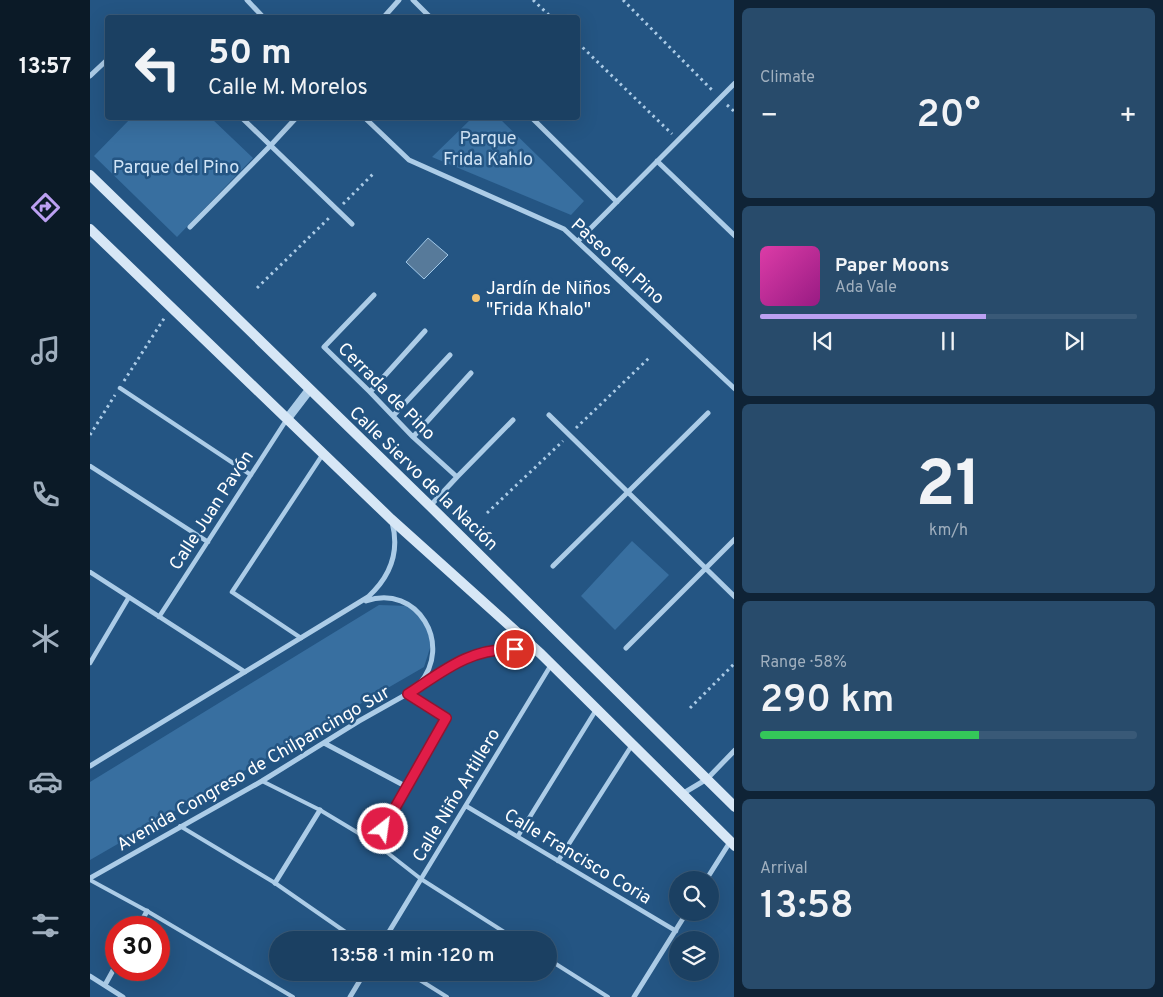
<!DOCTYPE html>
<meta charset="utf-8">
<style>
:root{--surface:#1b4062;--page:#284b6b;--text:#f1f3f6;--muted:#a0afbe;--line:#395977;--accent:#bca0f2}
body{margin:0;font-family:Overpass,sans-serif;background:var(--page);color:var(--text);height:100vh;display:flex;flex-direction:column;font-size:19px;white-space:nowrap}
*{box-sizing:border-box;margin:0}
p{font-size:16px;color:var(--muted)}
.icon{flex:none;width:28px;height:28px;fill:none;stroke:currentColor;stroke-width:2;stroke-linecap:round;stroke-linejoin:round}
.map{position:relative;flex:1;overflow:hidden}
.drawer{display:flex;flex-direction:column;gap:8px;padding:8px;background:#0f2336;width:429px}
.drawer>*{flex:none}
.top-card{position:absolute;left:15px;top:15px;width:475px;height:105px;border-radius:5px;box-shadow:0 5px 20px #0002,0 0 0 1px var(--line);background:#1b4062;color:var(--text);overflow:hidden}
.buttons{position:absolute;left:579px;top:871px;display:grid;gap:10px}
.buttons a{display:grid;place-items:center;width:50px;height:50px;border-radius:50%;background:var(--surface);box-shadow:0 5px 20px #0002,0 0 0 1px var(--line);font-size:25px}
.speed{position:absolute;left:15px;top:916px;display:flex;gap:10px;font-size:25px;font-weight:700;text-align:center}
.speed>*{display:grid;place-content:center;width:65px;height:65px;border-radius:50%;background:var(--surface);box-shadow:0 5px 20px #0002,0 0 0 1px var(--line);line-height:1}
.speed .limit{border:8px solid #d22;background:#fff;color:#111}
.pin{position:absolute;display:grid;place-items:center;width:42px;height:42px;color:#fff;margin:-21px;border:2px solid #fff;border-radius:50%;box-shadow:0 1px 5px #0007}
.me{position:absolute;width:55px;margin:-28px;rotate:30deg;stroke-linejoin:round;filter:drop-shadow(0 0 4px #0008)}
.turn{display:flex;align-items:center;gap:18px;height:105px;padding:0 20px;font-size:22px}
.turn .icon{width:65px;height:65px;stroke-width:2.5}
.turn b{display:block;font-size:35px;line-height:42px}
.big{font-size:38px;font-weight:600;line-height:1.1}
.drawer .widget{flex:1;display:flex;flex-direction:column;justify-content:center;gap:8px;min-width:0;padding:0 18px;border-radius:8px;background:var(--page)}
.drawer .dial{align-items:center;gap:0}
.dial b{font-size:65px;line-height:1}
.song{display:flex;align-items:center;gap:15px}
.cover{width:60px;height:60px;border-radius:8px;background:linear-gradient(135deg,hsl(320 70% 55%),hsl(310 70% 35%))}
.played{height:5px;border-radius:2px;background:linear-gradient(90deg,var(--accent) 60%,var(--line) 60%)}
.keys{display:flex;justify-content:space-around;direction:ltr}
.heat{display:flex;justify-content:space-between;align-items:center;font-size:28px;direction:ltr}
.charge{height:8px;border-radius:4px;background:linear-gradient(90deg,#34c759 58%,var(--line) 0)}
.trip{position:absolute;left:179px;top:931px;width:288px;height:50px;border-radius:25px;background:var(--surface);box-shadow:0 5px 20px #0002,0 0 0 1px var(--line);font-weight:600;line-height:50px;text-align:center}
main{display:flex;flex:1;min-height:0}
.tabs{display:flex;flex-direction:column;width:90px;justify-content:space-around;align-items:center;background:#0b1a27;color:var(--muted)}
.tabs .icon{width:35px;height:35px}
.tabs .current{color:var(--accent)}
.tabs b{font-size:22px;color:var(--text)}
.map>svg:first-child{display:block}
.green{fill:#386fa0}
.water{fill:#577a9a;stroke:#a1c8e8}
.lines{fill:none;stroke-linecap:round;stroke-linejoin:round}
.path{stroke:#accce7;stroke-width:3;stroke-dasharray:2.5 4;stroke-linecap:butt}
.service{stroke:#accce7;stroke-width:4}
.pedestrian{stroke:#accce7;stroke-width:4.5}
.minor{stroke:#accce7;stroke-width:5}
.tertiary{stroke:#accce7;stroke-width:9}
.secondary{stroke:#d7e7f6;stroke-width:10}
.route-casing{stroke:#92132f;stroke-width:12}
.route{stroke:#e11d48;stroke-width:9}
.poi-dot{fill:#f2c270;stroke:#245583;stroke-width:2}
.labels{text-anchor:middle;stroke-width:5;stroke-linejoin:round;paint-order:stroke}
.park-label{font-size:18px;fill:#d0e4f6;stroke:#245583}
.street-label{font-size:18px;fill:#fff;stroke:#245583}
.poi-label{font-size:18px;fill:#fff;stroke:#245583;text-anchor:start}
</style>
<main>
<nav class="tabs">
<b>13:57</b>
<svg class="icon current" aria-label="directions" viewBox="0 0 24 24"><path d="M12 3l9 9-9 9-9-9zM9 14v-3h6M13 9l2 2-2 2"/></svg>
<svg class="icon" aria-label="music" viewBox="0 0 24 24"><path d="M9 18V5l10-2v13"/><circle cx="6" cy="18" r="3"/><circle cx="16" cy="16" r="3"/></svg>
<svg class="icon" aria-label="phone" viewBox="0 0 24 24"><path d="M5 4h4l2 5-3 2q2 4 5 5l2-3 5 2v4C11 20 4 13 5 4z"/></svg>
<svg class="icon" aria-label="climate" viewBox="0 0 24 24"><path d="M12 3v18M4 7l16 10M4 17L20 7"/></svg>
<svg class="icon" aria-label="car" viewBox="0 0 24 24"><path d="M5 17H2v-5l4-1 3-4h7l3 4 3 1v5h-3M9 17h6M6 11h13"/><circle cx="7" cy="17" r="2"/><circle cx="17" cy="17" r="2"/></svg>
<svg class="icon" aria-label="filters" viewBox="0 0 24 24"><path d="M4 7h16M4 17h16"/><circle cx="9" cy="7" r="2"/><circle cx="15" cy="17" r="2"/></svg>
</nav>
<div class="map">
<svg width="645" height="997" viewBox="0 0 645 997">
<rect width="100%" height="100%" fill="#245583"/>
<!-- green -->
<path class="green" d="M41,118H121L163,158L87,237L4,156Z
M382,118H409L494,201L481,215L342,157Z
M542,541L579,575L525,630L491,596Z
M289,605L319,606L335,621L341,645L334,667L0,860V782Z"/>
<!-- water -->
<path class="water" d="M338,238L358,255L334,279L316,262Z"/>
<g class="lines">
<!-- path -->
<path class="path" d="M443,0L462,18
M533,0L624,92
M488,43L582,134
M637,105L645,112
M253,204L284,173
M167,288L240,217
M34,381L75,317
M486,428L559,358
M0,435L25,395
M397,513L473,441
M600,708L645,663"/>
<!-- service -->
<path class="service" d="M172,781L230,810L285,843L331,879L427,940
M90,826L185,883L267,940
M0,880L57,911L203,997
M458,959L518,997
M317,972L357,997"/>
<!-- pedestrian -->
<path class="pedestrian" d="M30,388L161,475
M0,466L118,542
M0,572L155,672
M69,617L197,419
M211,638L142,592L233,454
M0,663L39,597
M376,806L586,931
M428,836L506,710
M468,861L542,745
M331,879L461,665"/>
<!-- minor -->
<path class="minor" d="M157,0L174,18
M323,0L341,18
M293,18L309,0
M0,76L18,59
M152,118L262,224
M275,118L319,160L474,229L645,389
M442,118L527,202
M567,161L645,236
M100,227L181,145L206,118
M488,241L645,83
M284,295L234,347L280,392L323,437L367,477L340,506
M280,392L335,331
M459,415L645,597
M303,416L360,355
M323,437L381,373
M367,477L423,420
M463,566L618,413
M276,601C327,583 364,645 329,684
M536,648L645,539
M234,743L317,787
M0,766L278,597C301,576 310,552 302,522
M592,794L617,779L645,750
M285,843L356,718L317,694
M0,878L172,781L269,721L317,694L374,659L386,654L412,649H425L446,653
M616,880L640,842
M185,883L230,810
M48,928L57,911
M294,940L331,879
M0,976L33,997
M15,985L26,965
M260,997L275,972
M544,997L597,912"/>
<!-- tertiary -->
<path class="tertiary" d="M197,419L220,389"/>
<!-- secondary -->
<path class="secondary" d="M0,175L340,506L645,807
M0,229L301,519L451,654L645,846"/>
</g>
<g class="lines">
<!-- route casing -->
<g class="route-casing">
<path id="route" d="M293,829L356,718L318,694C355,670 378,649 425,649"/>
</g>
<!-- route -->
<use href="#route" class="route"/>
</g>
<!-- markers -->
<circle class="poi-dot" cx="386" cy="298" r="5"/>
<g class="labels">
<!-- park labels -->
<g class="park-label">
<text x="398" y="144">Parque<tspan x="398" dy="21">Frida Kahlo</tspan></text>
<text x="86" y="173">Parque del Pino</text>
</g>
<!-- street labels -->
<g class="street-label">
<text transform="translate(528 261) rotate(42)" y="6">Paseo del Pino</text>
<text transform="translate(297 391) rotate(45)" y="6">Cerrada de Pino</text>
<text transform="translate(334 478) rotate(44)" y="6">Calle Siervo de la Nación</text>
<text transform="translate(121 510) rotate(-57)" y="6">Calle Juan Pavón</text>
<text transform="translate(163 768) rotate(-30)" y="6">Avenida Congreso de Chilpancingo Sur</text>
<text transform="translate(366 795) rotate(-59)" y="6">Calle Niño Artillero</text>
<text transform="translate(488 856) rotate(31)" y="6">Calle Francisco Coria</text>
</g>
<!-- poi labels -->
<g class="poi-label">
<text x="396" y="294">Jardín de Niños<tspan x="396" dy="21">"Frida Khalo"</tspan></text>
</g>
</g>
</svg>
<div class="buttons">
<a><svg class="icon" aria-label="search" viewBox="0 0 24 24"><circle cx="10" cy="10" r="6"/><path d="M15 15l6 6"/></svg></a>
<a><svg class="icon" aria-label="layers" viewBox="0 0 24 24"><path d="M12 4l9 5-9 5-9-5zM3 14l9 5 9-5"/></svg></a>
</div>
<div class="speed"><div class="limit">30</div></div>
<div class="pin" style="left:425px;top:649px;background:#d93025"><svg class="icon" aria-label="arrive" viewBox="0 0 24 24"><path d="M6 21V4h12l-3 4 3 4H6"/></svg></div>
<svg class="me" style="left:293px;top:829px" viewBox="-20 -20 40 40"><circle r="17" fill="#e11d48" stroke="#fff" stroke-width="3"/><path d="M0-11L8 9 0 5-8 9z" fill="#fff"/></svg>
<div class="trip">13:58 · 1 min · 120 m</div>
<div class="top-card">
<div class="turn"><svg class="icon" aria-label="left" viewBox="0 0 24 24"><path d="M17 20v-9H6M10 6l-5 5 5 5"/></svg><div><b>50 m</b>Calle M. Morelos</div></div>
</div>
</div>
<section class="drawer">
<div class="widget"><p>Climate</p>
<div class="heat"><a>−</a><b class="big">20°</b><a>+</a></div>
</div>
<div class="widget">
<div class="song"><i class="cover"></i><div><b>Paper Moons</b><p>Ada Vale</p></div></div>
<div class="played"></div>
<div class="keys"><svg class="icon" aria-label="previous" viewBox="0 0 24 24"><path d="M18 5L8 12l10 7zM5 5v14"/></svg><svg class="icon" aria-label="pause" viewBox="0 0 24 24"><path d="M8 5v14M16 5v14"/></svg><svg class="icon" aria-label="next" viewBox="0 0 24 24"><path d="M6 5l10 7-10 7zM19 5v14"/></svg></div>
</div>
<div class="widget dial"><b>21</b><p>km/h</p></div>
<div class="widget"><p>Range · 58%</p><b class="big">290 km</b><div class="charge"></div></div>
<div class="widget"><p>Arrival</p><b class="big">13:58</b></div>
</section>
</main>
